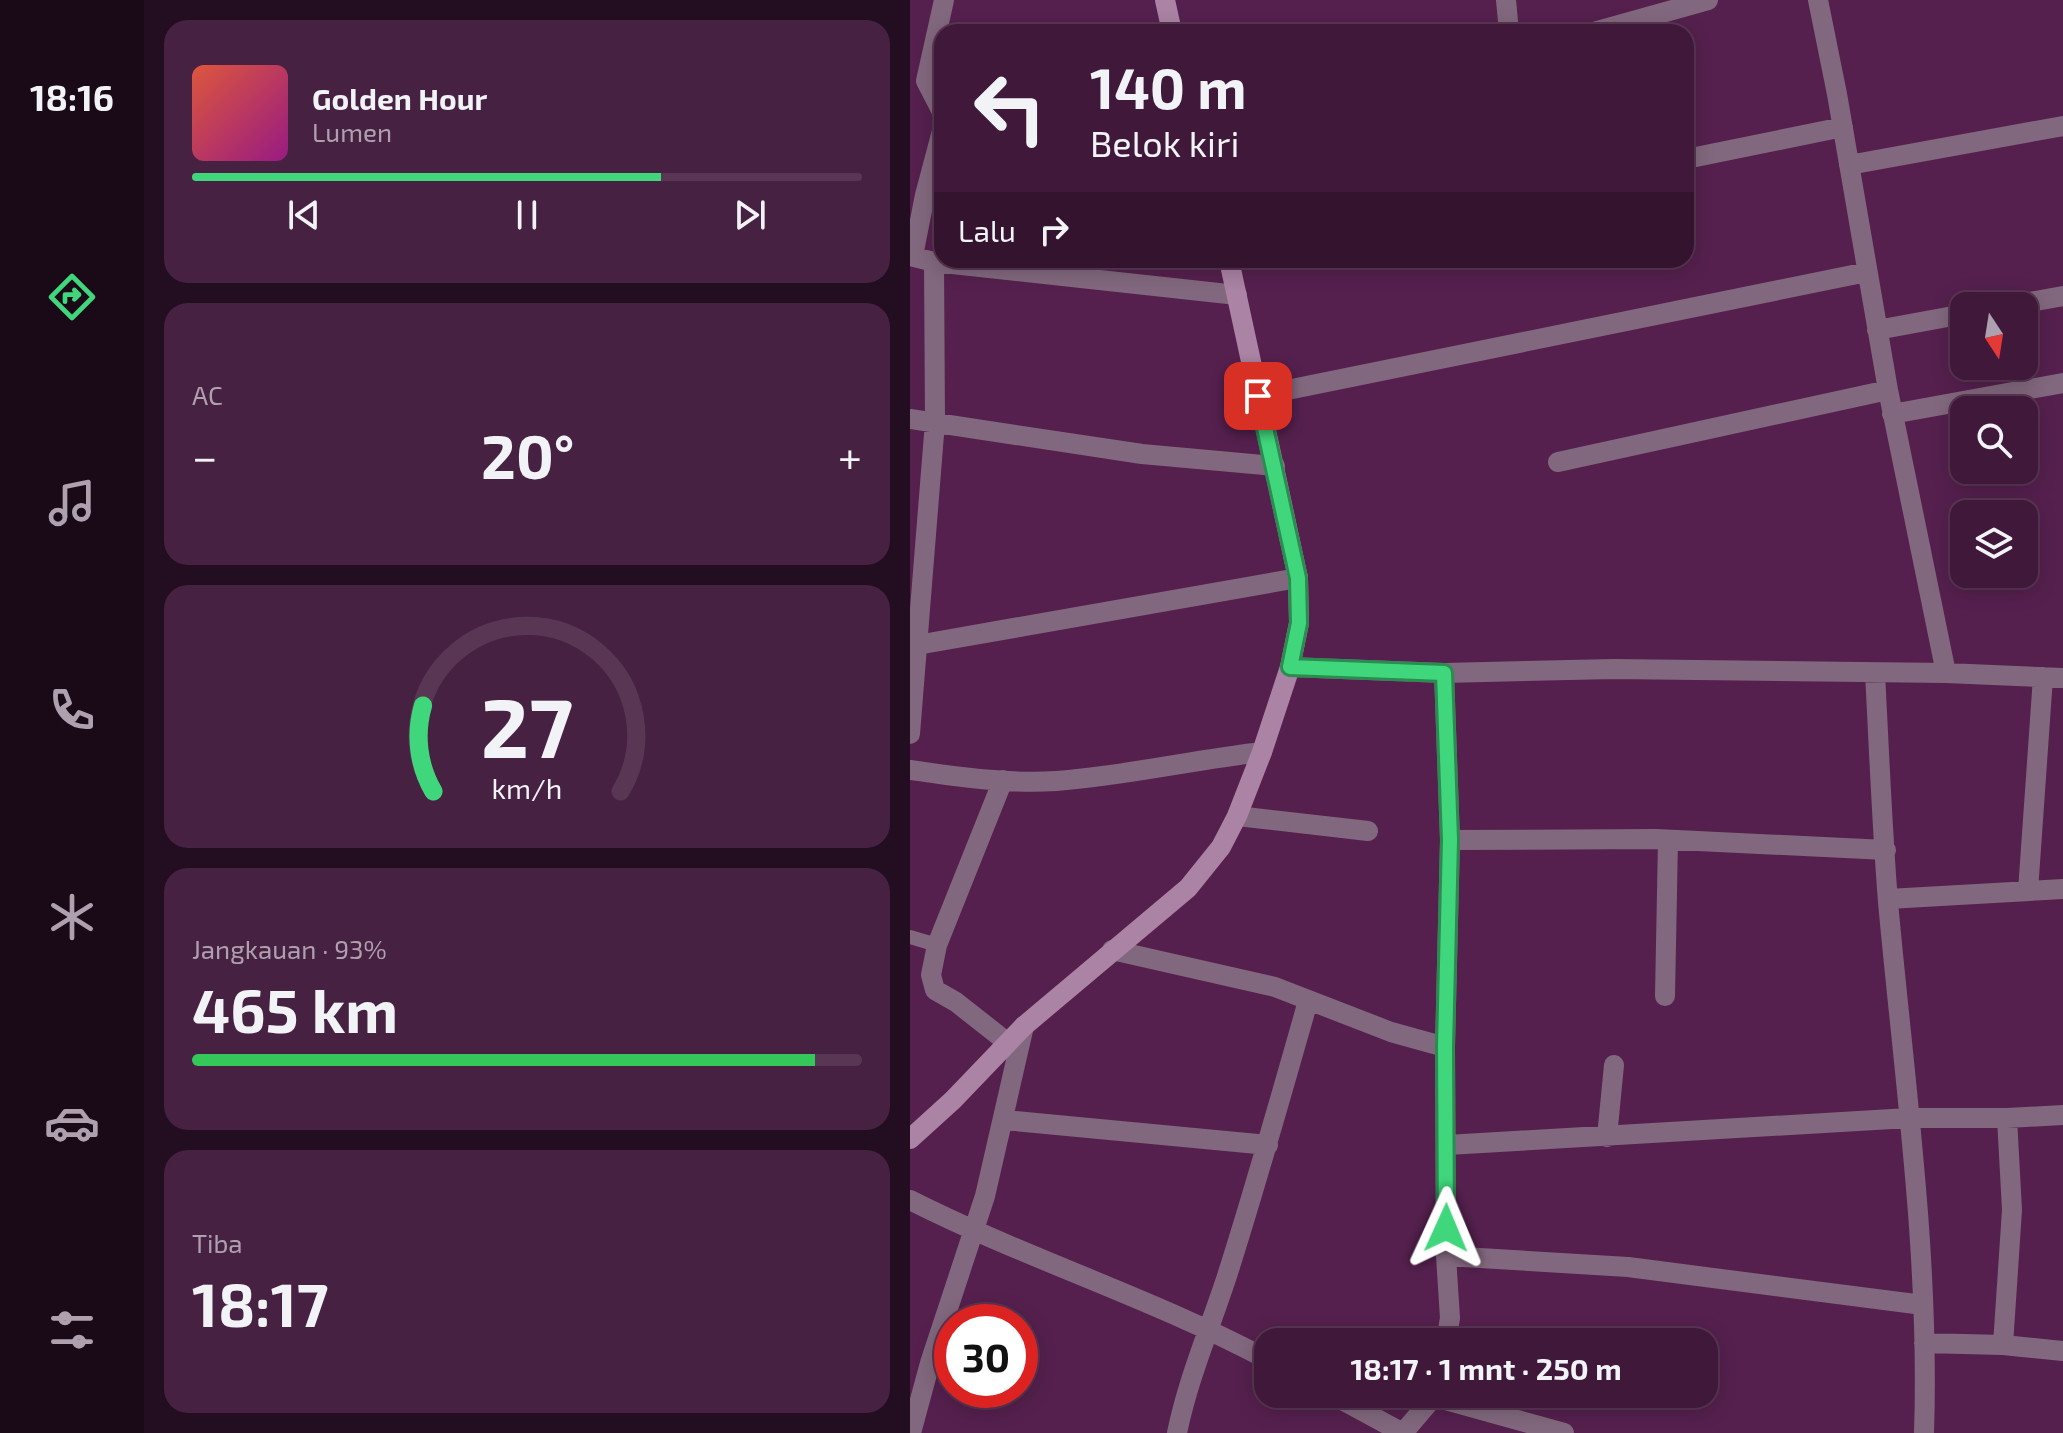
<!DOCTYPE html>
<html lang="id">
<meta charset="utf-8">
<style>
:root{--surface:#40183a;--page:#472142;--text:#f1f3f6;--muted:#aea0af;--line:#593754;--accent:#40d77c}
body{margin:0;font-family:"Exo 2",sans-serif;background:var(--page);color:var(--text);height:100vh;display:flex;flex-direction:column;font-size:30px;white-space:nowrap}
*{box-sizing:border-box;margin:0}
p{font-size:26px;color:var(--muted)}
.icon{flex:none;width:44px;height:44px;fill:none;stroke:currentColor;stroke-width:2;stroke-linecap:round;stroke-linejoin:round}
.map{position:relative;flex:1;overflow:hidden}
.details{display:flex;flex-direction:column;gap:20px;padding:20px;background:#230d20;width:766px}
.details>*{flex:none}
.hud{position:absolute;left:24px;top:24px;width:760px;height:244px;border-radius:24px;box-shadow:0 4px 20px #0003,0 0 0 2px var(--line);background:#40183a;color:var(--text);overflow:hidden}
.needle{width:52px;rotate:168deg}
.controls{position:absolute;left:1040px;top:292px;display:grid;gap:16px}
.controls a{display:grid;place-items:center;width:88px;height:88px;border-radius:16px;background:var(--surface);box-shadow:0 4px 20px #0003,0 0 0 2px var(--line);font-size:40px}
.speed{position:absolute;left:24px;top:1304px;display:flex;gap:16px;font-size:40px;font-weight:700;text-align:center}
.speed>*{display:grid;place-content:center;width:104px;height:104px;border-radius:50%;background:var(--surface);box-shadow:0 4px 20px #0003,0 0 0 2px var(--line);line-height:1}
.speed .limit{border:12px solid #d22;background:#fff;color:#111}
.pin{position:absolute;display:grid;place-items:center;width:68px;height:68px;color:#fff;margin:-34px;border-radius:16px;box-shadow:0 4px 12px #0006}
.me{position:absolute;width:88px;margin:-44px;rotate:1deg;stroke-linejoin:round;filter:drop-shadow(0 0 6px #0008)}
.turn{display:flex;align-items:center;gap:28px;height:168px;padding:0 24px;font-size:36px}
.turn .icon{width:104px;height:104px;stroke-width:2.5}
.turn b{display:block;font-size:56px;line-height:68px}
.then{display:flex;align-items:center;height:76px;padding:0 24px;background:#0003;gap:16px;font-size:30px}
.big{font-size:60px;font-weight:700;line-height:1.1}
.details .widget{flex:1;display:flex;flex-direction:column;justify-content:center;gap:12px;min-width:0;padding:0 28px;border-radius:24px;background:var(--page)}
.details .dial{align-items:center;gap:0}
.dial svg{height:208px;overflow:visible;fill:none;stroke:var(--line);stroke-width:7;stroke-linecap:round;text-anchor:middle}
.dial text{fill:var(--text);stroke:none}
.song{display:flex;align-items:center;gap:24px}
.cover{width:96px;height:96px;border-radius:12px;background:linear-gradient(135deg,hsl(10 70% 55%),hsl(310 70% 35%))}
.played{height:8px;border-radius:4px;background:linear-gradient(90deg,var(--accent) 70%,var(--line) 70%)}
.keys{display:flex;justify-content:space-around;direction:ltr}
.heat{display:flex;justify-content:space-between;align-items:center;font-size:44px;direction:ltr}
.charge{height:12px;border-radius:6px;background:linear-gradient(90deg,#34c759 93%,var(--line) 0)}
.trip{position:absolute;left:344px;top:1328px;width:464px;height:80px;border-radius:24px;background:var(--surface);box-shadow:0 4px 20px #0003,0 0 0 2px var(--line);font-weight:700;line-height:80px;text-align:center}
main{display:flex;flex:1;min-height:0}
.tab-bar{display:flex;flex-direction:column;width:144px;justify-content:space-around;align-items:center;background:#1a0a17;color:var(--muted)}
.tab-bar .icon{width:56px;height:56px}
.tab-bar .on{color:var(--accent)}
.tab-bar b{font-size:36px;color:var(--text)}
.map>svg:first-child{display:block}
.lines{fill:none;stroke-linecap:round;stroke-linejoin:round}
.lane{stroke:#82687e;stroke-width:14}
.street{stroke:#82687e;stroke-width:20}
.secondary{stroke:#ab83a4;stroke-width:20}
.route-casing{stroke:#2a8c51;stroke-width:20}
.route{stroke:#40d77c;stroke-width:14}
</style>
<main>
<nav class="tab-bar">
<b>18:16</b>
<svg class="icon on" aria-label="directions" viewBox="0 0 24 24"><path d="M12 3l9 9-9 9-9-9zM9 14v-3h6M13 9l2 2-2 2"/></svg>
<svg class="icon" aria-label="music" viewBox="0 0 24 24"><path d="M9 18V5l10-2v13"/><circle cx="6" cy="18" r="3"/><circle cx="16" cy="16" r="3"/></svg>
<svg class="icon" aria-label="phone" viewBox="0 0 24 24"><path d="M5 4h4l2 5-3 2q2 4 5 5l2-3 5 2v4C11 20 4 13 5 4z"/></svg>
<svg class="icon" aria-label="climate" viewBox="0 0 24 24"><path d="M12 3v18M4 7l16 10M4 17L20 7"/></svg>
<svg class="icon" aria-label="car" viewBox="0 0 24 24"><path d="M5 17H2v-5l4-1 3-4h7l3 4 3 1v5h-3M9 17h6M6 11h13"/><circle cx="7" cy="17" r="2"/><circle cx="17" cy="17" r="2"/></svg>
<svg class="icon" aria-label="filters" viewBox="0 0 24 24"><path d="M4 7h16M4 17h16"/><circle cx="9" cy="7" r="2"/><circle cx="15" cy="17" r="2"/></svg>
</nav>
<section class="details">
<div class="widget">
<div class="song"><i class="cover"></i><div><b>Golden Hour</b><p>Lumen</p></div></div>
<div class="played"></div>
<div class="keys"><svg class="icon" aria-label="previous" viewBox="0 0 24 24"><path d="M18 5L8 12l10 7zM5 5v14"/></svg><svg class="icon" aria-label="pause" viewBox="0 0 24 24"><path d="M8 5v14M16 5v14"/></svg><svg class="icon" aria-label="next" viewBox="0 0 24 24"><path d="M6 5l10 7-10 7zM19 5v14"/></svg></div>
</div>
<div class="widget"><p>AC</p>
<div class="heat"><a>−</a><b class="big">20°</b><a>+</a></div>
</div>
<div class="widget dial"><svg viewBox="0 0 100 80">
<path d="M14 69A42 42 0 1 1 86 69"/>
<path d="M14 69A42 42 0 0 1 10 36" stroke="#40d77c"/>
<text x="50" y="56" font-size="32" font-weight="700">27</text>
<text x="50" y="72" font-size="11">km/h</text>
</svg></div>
<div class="widget"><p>Jangkauan · 93%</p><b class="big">465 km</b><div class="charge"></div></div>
<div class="widget"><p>Tiba</p><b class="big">18:17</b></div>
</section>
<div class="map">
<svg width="1153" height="1433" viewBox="0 0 1153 1433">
<rect width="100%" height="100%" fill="#55204e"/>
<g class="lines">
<!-- lane -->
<path class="lane" d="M0,937L27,945"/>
<!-- street -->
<path class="street" d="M596,0L599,32
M908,0L927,94L978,390L1036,673
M684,32L798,0
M32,112L16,81L34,0
M776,159L933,127
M939,165L1153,126
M0,256L24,262L327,295
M3,256L15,195L32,131
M1098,306L1153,296
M967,330L1054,314
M348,396L957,272
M982,414L1153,383
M0,419L232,454L365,466
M648,462L978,390
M7,645L388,578
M380,667L534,673L704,669L1036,673L1153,678
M534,673L540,840L535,1047L536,1256L540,1318L536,1342
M965,673C969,749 972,826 978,902C994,1078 1020,1256 1014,1433
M0,734L25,422L24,262
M0,770C48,777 98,784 146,781C215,776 283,760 352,752
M93,780L27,945L21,975L25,990L46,1002L98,1043
M327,816L458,831
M540,840L746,839L976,850
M1118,891L1133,677
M978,899L1153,889
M202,950L365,987L481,1032L535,1047
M755,996L758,840
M94,1120L358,1145
M697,1137L704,1065
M537,1145L999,1118H1097L1153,1115
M0,1200C117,1259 242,1298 358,1360
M536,1256L718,1267L1013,1305
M1014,1343L1093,1345L1153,1351
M1093,1345L1102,1210L1097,1118
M421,1394L493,1433
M525,1397L654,1433
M1,1433L20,1363L75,1196L114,1026
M267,1433C278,1379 300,1328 317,1276C346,1185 372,1093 398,1001
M493,1433L526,1394"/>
<!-- secondary -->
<path class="secondary" d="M255,0L262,32
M0,1139L43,1100L114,1026L278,888L311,847L327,816L352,752L380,667L389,623L388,578L319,260"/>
</g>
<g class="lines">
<!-- route casing -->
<g class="route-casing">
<path id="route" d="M348,396L388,578L389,623L380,667L534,673L540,840L535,1047L536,1228"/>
</g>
<!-- route -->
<use href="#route" class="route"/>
</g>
</svg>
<div class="controls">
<a><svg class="needle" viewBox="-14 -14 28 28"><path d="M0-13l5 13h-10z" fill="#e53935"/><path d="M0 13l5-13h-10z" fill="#aea0af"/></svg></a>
<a><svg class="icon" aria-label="search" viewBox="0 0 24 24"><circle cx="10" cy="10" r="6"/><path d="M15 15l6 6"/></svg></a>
<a><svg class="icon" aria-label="layers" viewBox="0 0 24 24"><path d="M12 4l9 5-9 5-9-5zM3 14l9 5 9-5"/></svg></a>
</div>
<div class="speed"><div class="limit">30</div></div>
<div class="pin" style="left:348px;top:396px;background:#d93025"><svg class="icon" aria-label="arrive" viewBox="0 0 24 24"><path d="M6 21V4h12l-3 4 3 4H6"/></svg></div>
<svg class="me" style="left:536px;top:1228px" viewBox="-20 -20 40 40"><path d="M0-17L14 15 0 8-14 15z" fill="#40d77c" stroke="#fff" stroke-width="4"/></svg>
<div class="trip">18:17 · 1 mnt · 250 m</div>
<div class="hud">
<div class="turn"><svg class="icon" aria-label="left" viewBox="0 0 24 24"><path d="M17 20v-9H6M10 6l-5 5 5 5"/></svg><div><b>140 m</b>Belok kiri</div></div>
<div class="then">Lalu<svg class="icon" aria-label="right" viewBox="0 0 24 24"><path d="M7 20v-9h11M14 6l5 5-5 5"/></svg></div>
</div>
</div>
</main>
